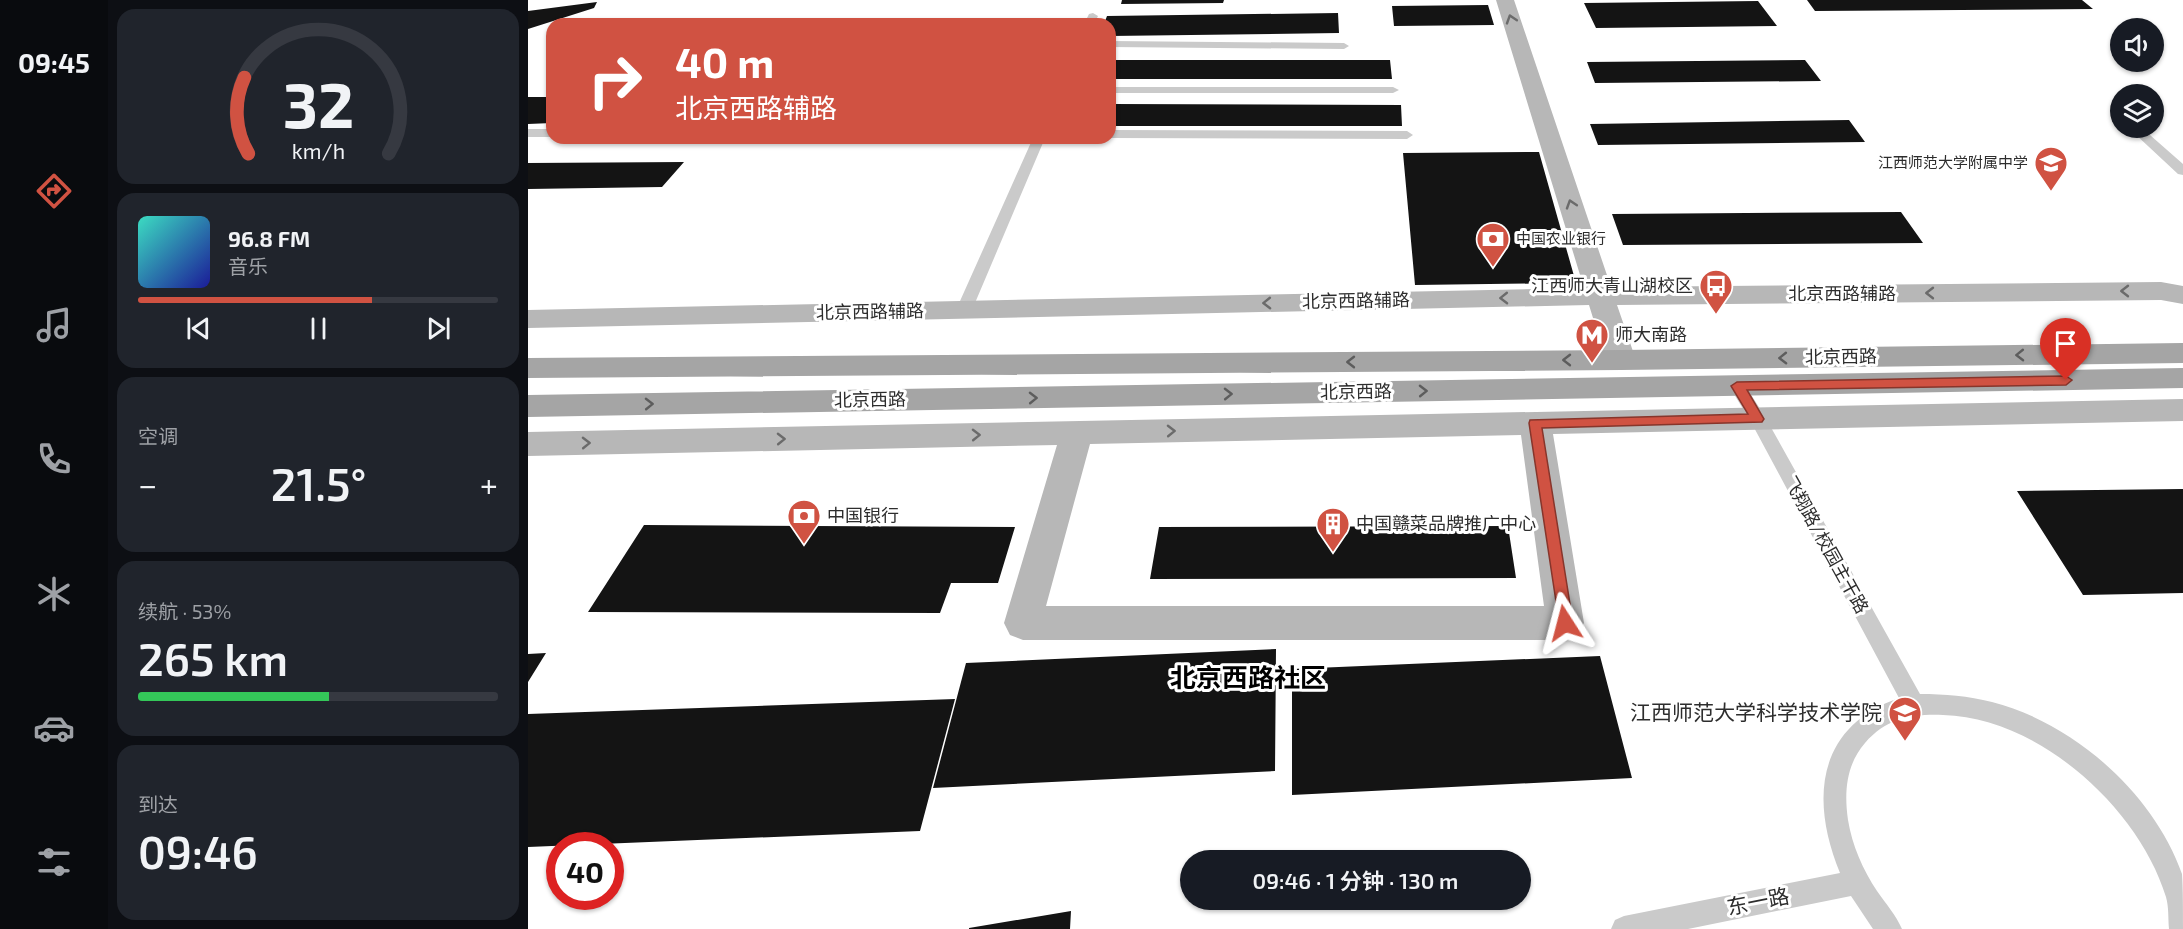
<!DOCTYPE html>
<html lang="zh">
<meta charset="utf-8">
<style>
:root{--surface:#171b24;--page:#20242c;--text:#f1f3f6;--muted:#9ea1a6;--line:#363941;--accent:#d05242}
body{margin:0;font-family:"Exo 2","Noto Sans SC",sans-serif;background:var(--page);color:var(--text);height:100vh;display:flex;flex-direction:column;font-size:22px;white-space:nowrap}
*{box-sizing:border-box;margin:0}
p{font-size:20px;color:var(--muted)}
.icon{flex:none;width:33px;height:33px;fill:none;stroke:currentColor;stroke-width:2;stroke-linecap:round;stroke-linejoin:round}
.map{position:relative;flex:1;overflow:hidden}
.details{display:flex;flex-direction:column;gap:9px;padding:9px;background:#0d0f14;width:420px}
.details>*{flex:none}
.banner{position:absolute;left:18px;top:18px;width:570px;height:126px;border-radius:18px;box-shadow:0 2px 4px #0004;background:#d05242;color:#fff;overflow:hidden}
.fabs{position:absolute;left:1582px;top:18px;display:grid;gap:12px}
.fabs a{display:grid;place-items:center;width:54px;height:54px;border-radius:50%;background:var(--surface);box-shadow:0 2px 4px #0004;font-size:30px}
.speed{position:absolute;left:18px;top:832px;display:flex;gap:12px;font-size:30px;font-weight:700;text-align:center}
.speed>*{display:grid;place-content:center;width:78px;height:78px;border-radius:50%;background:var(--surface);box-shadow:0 2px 4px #0004;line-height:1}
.speed .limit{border:9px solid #d22;background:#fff;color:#111}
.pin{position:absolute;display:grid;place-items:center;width:51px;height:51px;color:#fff;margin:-62px -26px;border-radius:50% 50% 50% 0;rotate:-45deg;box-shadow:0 0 6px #0007}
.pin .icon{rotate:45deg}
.me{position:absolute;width:66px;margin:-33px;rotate:351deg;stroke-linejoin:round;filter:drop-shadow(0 0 4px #0008)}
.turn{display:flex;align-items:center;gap:21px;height:126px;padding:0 30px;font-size:27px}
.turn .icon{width:78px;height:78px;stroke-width:2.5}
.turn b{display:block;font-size:42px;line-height:51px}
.big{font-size:45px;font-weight:600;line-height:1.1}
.details .tile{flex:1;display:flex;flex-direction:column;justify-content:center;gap:9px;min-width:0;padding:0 21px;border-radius:18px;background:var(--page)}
.details .dial{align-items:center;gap:0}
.dial svg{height:156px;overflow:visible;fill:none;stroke:var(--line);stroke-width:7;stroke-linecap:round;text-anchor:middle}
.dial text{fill:var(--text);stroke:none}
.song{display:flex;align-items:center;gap:18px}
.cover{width:72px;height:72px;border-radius:9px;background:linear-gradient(135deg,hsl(170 70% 55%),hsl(240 70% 35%))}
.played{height:6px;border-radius:3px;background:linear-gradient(90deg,var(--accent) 65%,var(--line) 65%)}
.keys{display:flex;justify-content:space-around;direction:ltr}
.heat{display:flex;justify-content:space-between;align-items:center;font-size:33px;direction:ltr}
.charge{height:9px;border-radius:4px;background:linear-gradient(90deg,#34c759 53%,var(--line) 0)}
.trip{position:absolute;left:652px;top:850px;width:351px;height:60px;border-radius:30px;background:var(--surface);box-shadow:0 2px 4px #0004;font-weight:600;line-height:60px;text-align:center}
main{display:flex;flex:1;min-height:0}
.tab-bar{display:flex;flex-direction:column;width:108px;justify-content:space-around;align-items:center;background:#090b0e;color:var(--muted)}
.tab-bar .icon{width:42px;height:42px}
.tab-bar .active{color:var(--accent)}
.tab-bar b{font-size:27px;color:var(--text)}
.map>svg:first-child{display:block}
.building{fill:#141414}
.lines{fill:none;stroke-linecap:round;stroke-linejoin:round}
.lane{fill:#cacaca;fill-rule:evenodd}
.secondary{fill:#b7b7b7;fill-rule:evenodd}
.primary{fill:#a5a5a5;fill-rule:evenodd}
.oneway{stroke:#6b6b6b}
.oneway2{stroke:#5d5d5d}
.route{fill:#d05242;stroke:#87352b;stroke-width:1.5}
.labels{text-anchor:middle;stroke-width:6;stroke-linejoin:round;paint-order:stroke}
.far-poi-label{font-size:15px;fill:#2d2d2d;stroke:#fff;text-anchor:end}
.poi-label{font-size:18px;fill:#2d2d2d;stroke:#fff;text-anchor:start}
.street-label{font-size:18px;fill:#2d2d2d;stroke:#fff}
.near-poi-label{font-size:21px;fill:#2d2d2d;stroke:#fff;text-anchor:end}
.near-street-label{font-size:21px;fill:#2d2d2d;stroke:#fff}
.near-quarter-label{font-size:26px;font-weight:bold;fill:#000;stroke:#fff}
</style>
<main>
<nav class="tab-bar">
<b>09:45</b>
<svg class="icon active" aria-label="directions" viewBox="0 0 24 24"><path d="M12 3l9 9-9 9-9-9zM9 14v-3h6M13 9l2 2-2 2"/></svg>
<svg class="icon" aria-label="music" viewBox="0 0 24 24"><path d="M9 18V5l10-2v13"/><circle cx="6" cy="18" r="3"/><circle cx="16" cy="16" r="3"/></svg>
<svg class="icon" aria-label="phone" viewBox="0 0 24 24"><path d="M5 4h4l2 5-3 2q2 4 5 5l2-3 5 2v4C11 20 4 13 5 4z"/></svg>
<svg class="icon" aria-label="climate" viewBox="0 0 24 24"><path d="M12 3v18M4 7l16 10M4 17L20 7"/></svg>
<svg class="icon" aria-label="car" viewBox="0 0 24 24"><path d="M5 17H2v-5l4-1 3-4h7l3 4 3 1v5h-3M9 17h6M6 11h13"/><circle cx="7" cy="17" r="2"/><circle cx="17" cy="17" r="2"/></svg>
<svg class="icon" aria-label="filters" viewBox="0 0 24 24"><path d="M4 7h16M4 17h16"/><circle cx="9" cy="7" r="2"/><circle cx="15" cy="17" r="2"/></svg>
</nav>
<section class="details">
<div class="tile dial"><svg viewBox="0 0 100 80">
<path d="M14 69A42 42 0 1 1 86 69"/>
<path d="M14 69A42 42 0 0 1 12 30" stroke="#d05242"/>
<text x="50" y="56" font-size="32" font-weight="700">32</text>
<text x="50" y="72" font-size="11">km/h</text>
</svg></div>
<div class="tile">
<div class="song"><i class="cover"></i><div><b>96.8 FM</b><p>音乐</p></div></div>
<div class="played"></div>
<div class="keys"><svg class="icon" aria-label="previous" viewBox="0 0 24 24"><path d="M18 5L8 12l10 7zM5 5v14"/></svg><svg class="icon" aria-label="pause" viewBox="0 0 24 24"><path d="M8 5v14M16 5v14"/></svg><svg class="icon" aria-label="next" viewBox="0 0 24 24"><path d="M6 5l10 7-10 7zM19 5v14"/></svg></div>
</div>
<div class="tile"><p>空调</p>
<div class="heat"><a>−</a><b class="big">21.5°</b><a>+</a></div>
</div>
<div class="tile"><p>续航 · 53%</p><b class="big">265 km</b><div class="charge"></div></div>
<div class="tile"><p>到达</p><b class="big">09:46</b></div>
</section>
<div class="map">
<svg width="1655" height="929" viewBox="0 0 1655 929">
<rect width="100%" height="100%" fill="#fff"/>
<!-- building -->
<path class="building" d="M594,0H696L695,3L593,4Z
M1279,0H1554L1565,9L1287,11Z
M1230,1L1249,26L1068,28L1056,3Z
M69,2L66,8L0,29V11Z
M960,5L966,25L866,26L864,6Z
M810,13L811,33L582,36V24H576L579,16Z
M272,19L268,24H57L62,21Z
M432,19H546L544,24H429Z
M582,60H862L864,79H582Z
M1277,60L1293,81L1067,83L1059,62Z
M0,97H24V123L0,124Z
M582,104L873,105L874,126H582Z
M1321,120L1337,142L1070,145L1062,124Z
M1011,152L1048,283L887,285L875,153Z
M156,162L134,187L0,189V163Z
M1373,212L1395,243L1095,245L1084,214Z
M1655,489V593L1555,595L1489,491Z
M116,525L487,527L470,583H423L412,613L60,612Z
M980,526L988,578L622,579L631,527Z
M748,649L747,771L405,788L438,663Z
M18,653L0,682V654Z
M1072,656L1104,778L764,795V669Z
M427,699L392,831L0,847V714Z
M543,911L542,929H441V928Z"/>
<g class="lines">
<!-- lane -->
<path class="lane" d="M565,13L570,16L566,24H556L561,14Z
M582,41L816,43L821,46L816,49L582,47Z
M582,87H865L871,90L865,93H582Z
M1606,128H1614L1655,164V175L1650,174L1606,133Z
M0,129H24V137H0Z
M582,130L879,131L885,135L879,139L582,138Z
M505,138H517L444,310L441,313H431L428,310Z
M1209,380L1215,382L1236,415L1392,694C1417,694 1440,696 1464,702C1546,723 1626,794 1654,874C1655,889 1655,913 1655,929H1641C1640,918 1641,908 1638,897C1611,808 1510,717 1415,715C1383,714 1359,718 1337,743C1318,765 1316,792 1320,820C1324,845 1335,870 1349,891C1358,904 1368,915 1374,929H1345L1323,896L1160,929H1083L1087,920L1096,916L1312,873C1282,800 1288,727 1371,698L1223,422L1201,386L1203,382Z"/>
<!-- secondary -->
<path class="secondary" d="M968,0H986L1083,287L1633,282L1655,286V304L1633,300L1089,305L1108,360L1104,367L1093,370L1082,367L1078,360L1061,305L0,328V310L1056,288Z
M1655,399V421L1025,434L1056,623L1050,635L1037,640H495L482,635L476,623L529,445L0,456V432ZM993,435L1016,606H518L562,444Z"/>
<!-- primary -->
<path class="primary" d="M1655,343V363L1093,370L0,378V358L1093,350Z
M1655,368V388L0,417V395Z"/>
</g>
<!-- one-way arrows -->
<defs><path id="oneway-chevron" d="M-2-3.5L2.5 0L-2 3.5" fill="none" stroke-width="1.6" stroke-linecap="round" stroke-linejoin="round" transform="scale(1.5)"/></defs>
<g class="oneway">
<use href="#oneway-chevron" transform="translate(983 19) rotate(-108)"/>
<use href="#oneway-chevron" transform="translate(1043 204) rotate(-108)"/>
<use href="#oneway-chevron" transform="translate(1597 291) rotate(180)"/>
<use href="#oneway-chevron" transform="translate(1402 293) rotate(180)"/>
<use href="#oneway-chevron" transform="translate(976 298) rotate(179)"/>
<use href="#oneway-chevron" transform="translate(739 303) rotate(179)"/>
<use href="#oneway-chevron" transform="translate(643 431) rotate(-1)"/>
<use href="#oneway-chevron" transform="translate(448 435) rotate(-1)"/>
<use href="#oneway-chevron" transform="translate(253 439) rotate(-1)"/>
<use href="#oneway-chevron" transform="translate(58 443) rotate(-1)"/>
</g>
<g class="oneway2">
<use href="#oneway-chevron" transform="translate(1492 355) rotate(179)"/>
<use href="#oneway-chevron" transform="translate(1255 358) rotate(179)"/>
<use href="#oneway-chevron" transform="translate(1039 360) rotate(180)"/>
<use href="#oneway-chevron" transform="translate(823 362) rotate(180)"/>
<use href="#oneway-chevron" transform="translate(895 391) rotate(-1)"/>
<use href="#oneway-chevron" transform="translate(700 394) rotate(-1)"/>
<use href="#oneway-chevron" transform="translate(505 398) rotate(-1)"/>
<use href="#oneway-chevron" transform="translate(121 404) rotate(-1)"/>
</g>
<!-- route -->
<path class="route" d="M1538,376L1544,380L1538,385L1219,390L1236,419L1234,422L1014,428L1045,623L1043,628L1037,630L1032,628L1001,423L1002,420L1220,414L1203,386L1209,382Z"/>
<!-- icons -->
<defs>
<g id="school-pin" transform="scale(1.725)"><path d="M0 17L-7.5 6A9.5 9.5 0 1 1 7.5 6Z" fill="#d05242" stroke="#fff"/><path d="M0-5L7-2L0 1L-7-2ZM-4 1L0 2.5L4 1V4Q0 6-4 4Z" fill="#fff"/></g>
<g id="bank-pin" transform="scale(1.725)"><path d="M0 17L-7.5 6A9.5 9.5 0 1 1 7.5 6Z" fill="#d05242" stroke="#fff"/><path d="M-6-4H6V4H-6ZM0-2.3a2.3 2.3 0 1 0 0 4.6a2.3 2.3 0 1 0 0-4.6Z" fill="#fff"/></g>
<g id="bus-pin" transform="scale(1.725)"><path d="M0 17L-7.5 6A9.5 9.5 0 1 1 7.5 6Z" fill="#d05242" stroke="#fff"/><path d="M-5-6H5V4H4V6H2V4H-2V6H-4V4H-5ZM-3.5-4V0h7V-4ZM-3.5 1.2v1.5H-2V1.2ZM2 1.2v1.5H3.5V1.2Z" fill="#fff"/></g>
<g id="metro-pin" transform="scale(1.725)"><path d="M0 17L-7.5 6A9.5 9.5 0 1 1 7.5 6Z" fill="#d05242" stroke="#fff"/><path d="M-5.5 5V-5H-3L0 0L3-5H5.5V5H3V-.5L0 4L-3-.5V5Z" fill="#fff"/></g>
<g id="building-pin" transform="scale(1.725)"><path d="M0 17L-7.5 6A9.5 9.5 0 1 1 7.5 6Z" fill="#d05242" stroke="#fff"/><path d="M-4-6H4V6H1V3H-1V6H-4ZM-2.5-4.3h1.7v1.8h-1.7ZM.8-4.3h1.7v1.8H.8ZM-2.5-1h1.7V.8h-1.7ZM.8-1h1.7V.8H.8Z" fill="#fff"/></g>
<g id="university-pin" transform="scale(1.725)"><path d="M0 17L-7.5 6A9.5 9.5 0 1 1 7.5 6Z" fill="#d05242" stroke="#fff"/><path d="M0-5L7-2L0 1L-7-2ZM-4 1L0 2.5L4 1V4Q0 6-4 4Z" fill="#fff"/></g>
</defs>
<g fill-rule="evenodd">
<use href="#school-pin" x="1523" y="163"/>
<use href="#bank-pin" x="965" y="239"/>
<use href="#bus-pin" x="1188" y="286"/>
<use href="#metro-pin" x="1064" y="335"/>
<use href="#bank-pin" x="276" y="516"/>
<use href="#building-pin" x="805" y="524"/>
<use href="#university-pin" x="1377" y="713"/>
</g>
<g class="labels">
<!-- far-poi labels -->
<g class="far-poi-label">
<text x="1500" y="168">江西师范大学附属中学</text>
<text x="988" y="244" text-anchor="start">中国农业银行</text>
</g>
<!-- poi labels -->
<g class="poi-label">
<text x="1165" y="292" text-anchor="end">江西师大青山湖校区</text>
<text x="1087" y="341">师大南路</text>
<text x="299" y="522">中国银行</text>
<text x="828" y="530">中国赣菜品牌推广中心</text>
</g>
<!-- street labels -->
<g class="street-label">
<text x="1314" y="300">北京西路辅路</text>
<text transform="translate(828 301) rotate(-1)" y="6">北京西路辅路</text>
<text transform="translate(342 312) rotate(-1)" y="6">北京西路辅路</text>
<text transform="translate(1313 357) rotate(-1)" y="6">北京西路</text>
<text transform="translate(828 392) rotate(-1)" y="6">北京西路</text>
<text transform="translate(342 400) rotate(-1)" y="6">北京西路</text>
<text transform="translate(1298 545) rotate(61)" y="6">飞翔路/校园主干路</text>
</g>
<!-- near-poi labels -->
<g class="near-poi-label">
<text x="1354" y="720">江西师范大学科学技术学院</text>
</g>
<!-- near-street labels -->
<g class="near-street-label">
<text transform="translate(1230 902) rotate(-11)" y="7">东一路</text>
</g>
<!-- near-quarter labels -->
<g class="near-quarter-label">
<text x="720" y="687">北京西路社区</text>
</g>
</g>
</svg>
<div class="fabs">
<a><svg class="icon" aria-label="sound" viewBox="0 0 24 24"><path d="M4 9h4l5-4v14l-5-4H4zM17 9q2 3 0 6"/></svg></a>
<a><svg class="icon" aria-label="layers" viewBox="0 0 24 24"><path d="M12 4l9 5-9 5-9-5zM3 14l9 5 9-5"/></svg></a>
</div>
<div class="speed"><div class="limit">40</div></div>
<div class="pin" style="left:1538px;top:380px;background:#d93025"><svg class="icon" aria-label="arrive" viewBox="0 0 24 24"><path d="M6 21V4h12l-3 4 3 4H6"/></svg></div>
<svg class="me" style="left:1037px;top:623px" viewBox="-20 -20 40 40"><path d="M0-17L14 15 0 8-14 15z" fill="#d05242" stroke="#fff" stroke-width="4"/></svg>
<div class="trip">09:46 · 1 分钟 · 130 m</div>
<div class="banner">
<div class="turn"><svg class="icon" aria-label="right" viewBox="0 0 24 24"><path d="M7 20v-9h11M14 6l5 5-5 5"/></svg><div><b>40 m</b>北京西路辅路</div></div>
</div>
</div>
</main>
